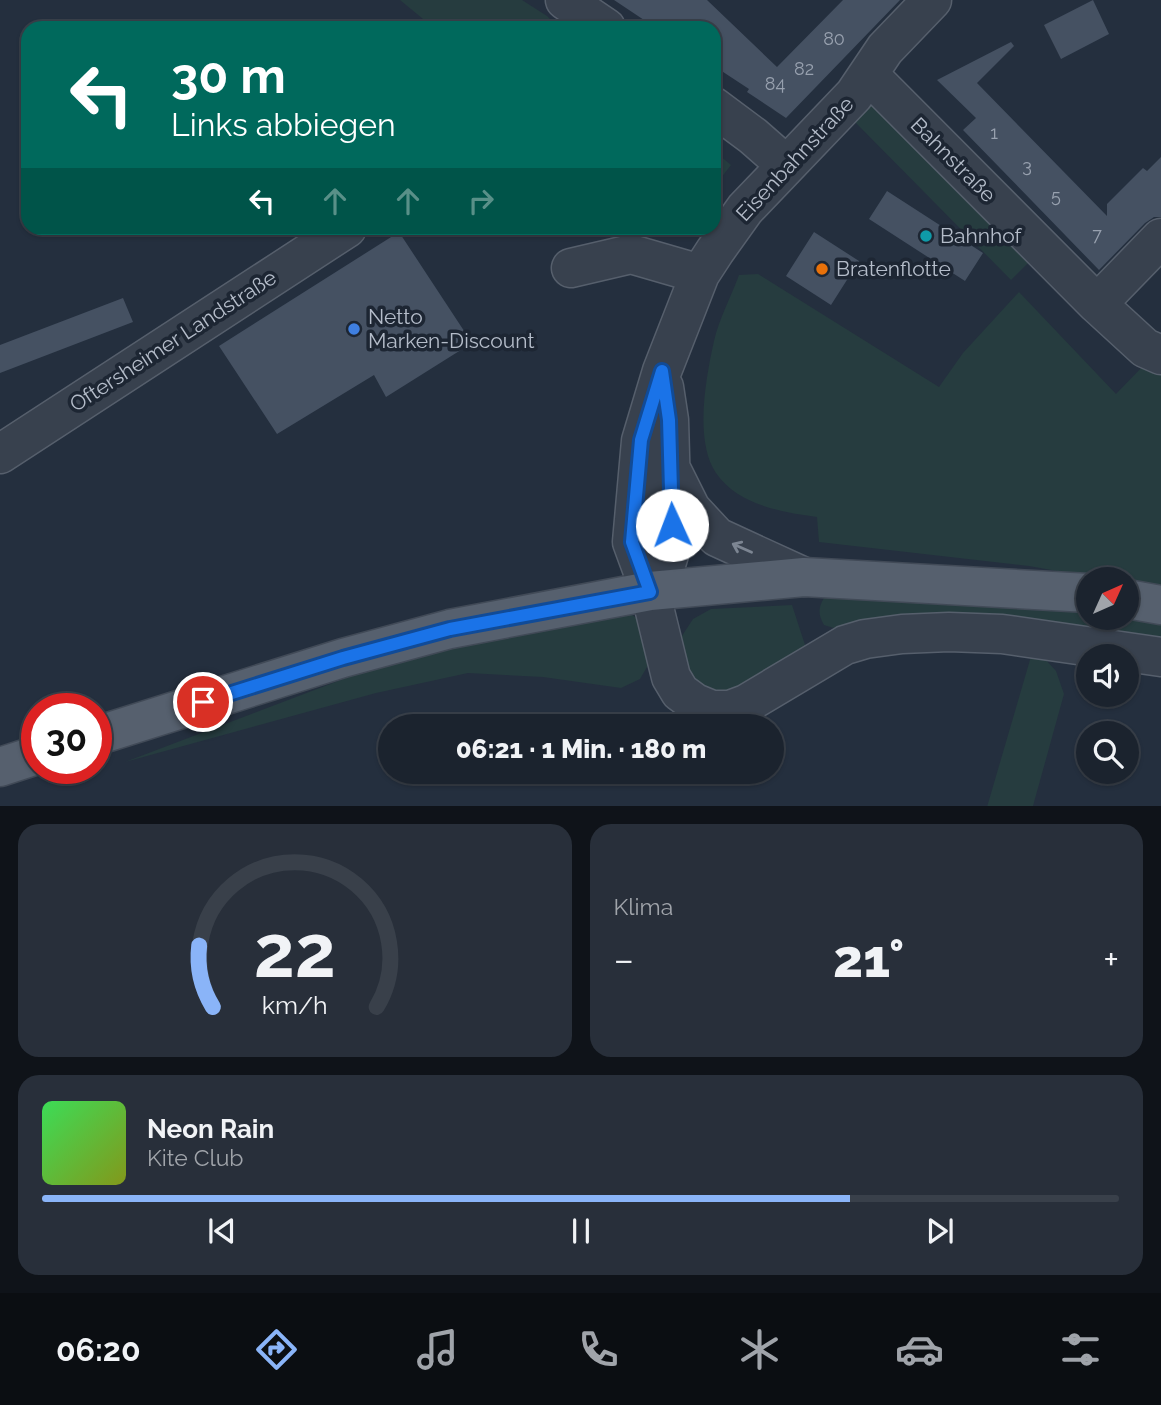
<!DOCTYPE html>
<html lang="de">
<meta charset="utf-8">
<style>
:root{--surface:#1b232e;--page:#282f3a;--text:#f1f3f6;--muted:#a0a4aa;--line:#39404a;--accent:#8ab4f8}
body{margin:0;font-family:Raleway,sans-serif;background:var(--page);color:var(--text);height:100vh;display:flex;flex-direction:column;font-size:26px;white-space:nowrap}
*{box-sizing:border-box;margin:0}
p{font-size:23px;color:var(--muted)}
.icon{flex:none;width:38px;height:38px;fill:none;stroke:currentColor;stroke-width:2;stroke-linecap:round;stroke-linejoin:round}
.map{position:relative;height:806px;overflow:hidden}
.side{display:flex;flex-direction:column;gap:18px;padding:18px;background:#0f1319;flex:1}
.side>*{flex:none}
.hud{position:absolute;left:21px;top:21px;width:700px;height:214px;border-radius:21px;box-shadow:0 2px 5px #0004,0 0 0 2px var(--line);background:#00695c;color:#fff;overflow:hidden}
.needle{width:46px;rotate:45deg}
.fabs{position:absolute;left:1076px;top:567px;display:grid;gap:14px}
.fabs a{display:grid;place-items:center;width:63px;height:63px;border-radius:50%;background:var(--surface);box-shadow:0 2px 5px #0004,0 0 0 2px var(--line);font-size:35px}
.speed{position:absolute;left:21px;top:693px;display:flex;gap:14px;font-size:35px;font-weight:700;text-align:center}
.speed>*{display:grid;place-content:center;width:91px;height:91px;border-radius:50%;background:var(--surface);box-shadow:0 2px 5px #0004,0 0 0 2px var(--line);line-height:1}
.speed .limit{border:10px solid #d22;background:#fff;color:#111}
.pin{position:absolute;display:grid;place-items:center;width:60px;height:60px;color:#fff;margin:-30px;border:4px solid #fff;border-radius:50%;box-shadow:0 2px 7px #0007}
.me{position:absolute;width:77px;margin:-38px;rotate:358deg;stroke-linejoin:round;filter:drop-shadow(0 0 5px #0008)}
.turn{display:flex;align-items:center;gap:24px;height:147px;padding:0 35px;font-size:32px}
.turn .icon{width:91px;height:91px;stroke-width:2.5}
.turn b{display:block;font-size:49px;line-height:60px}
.lanes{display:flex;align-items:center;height:66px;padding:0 35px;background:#0003;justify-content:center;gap:35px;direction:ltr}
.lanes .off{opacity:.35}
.big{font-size:52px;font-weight:800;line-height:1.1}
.side .card{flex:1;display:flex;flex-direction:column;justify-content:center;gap:10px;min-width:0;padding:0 24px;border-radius:21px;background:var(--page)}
.side .dial{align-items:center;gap:0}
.dial svg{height:182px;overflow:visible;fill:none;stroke:var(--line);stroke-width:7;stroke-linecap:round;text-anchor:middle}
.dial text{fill:var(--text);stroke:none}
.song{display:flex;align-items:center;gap:21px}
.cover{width:84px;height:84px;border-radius:10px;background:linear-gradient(135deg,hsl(130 70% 55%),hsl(70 70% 35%))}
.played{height:7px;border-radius:4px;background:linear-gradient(90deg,var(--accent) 75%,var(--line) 75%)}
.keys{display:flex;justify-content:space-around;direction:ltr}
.heat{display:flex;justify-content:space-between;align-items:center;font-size:38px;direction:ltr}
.side .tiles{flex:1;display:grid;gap:18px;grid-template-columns:1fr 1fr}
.card:last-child{grid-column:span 2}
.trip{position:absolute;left:378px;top:714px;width:406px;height:70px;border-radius:35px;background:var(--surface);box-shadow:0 2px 5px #0004,0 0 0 2px var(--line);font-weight:800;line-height:70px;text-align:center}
.tab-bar{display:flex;height:112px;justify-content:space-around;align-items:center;background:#0b0e12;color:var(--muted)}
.tab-bar .icon{width:49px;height:49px}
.tab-bar .active{color:var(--accent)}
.tab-bar b{font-size:32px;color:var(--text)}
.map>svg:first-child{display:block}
.green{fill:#263c3f}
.building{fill:#455162}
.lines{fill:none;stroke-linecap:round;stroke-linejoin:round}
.minor-casing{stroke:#565f6c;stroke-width:41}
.major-casing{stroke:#414a57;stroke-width:41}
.minor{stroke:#38414e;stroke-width:38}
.major{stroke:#56606e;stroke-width:38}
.oneway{stroke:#7c8592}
.route-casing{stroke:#114b97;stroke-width:18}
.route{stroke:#1a73e8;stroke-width:12}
.culture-dot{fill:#0f9aa8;stroke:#1d2633;stroke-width:2.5}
.food-dot{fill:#e8710a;stroke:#1d2633;stroke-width:2.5}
.shop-dot{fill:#3f7fe0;stroke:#1d2633;stroke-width:2.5}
.labels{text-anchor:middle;stroke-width:7;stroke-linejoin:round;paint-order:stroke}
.number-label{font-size:18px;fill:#98a1af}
.street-label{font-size:21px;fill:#b4bcc9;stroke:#1d2633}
.poi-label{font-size:21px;fill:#b4bcc9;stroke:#1d2633;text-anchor:start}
</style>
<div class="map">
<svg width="1161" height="807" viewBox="0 0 1161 807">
<rect width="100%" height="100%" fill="#242f3e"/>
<!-- green -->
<path class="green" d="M400,0H522L547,16L559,28H434Z
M878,94L1033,258L1011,280L855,122Z
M714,151L731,165L714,187Z
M758,274L939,387L963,353L1019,292L1116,394L1146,363L1161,365V591L1127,584V579H1102L1029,566L819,542L817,517C781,512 738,505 716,473C694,441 706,377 714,341C719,319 731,297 739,275Z
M837,595L1088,608V618H1127L1161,622V641L1122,632L1037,621L837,629L824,625C818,614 818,608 824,598Z
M792,605L806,648L731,700L687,683L678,642L693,619L711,609Z
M629,613L641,621L652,649L647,667L640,679L621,688L543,677L468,673L376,693L125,762L367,670L519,630Z
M1032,653L1045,659L1056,671L1064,694L1033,806L987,807Z"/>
<!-- building -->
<path class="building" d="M614,0H707L777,67L843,0H900L786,118L747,92L749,89L714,66V28H656Z
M1093,0L1109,34L1061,59L1044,25Z
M1011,42L1014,46L977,83L1107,216V204L1143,168L1147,171L1161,157V217H1154L1145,223L1099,270L963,130L976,118L937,80Z
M887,191L983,253L965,281L869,219Z
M399,232L472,343L386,397L374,375L277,434L219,346Z
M814,232L859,261L831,305L786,276Z
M123,298L133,322L0,373V345Z"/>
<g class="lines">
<!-- minor casing -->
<g class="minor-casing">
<path id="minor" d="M565,0L606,28
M932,0L885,49L854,95L745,209L715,251L700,274L662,371L641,441L632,542L650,591L671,677L680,692L695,703L712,710H730L746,704L845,645L865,639L902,634L949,632L1002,634L1161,657
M869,75L1097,304L1145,348L1161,355
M714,107L753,136L786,165
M571,268L631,254L700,274
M1097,304L1161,238
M0,454L347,228
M672,471L691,509L717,537L804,577
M650,591L664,571L670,551L672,525L669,420L664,387"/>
</g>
<!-- major casing -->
<g class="major-casing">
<path id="major" d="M1127,599L1161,605
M96,736L343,658L450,629L650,591L804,577L1088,593
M0,767L37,755"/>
</g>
<!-- minor -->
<use href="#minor" class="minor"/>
<!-- major -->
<use href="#major" class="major"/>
</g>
<!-- one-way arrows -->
<defs><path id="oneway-shaft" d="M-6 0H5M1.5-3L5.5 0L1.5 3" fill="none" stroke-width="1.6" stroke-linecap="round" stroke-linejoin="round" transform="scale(1.75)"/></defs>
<use class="oneway" href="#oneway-shaft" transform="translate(742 548) rotate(-156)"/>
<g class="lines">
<!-- route casing -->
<g class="route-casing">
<path id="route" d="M203,702L343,658L450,629L650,592L632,542L641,440L662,371L669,420L672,525"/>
</g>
<!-- route -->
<use href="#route" class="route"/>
</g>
<!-- markers -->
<circle class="culture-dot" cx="926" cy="236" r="7"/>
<circle class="food-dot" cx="822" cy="269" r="7"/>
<circle class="shop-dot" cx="354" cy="329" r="7"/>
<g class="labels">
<!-- number labels -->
<g class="number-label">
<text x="834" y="45">80</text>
<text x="804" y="75">82</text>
<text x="775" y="90">84</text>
<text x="994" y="139">1</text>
<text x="1027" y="172">3</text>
<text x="1056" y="202">5</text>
<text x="1097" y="241">7</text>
</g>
<!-- street labels -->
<g class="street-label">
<text transform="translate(795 159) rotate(-47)" y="7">Eisenbahnstraße</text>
<text transform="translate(953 160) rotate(45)" y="7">Bahnstraße</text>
<text transform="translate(173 341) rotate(-33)" y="7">Oftersheimer Landstraße</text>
</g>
<!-- poi labels -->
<g class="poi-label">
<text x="940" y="243">Bahnhof</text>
<text x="836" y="276">Bratenflotte</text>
<text x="368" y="324">Netto<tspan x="368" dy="24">Marken-Discount</tspan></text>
</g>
</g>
</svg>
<div class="fabs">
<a><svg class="needle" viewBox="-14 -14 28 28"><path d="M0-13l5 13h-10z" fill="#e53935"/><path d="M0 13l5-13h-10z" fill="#a0a4aa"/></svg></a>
<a><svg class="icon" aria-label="sound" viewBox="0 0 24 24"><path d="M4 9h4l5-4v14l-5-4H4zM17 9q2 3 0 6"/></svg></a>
<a><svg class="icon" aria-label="search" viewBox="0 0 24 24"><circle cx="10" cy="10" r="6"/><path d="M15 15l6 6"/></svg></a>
</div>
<div class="speed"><div class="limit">30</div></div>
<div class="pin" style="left:203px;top:702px;background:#d93025"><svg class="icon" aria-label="arrive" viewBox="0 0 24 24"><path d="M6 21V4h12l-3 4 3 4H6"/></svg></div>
<svg class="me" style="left:672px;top:525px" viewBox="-20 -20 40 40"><circle r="19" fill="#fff"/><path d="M0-13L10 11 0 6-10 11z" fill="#1a73e8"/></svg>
<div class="trip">06:21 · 1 Min. · 180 m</div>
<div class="hud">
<div class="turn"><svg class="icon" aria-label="left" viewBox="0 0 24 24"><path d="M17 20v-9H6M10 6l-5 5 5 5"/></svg><div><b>30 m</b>Links abbiegen</div></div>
<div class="lanes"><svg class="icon" aria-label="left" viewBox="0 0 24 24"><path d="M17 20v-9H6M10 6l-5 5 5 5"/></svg><svg class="icon off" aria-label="ahead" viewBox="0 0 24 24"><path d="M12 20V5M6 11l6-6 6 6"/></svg><svg class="icon off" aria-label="ahead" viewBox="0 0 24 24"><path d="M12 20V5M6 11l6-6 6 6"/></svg><svg class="icon off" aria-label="right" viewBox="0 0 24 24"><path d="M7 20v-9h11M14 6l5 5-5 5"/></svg></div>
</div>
</div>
<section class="side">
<div class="tiles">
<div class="card dial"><svg viewBox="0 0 100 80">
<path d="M14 69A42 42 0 1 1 86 69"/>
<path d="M14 69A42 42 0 0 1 8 42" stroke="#8ab4f8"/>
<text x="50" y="56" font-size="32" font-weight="700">22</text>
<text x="50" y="72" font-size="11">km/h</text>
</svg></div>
<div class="card"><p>Klima</p>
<div class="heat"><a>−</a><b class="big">21°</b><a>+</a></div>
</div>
<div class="card">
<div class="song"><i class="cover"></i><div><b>Neon Rain</b><p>Kite Club</p></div></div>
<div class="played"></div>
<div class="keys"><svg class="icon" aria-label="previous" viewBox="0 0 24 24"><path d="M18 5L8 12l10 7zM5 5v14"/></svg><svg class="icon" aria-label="pause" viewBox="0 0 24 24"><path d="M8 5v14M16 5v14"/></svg><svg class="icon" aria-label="next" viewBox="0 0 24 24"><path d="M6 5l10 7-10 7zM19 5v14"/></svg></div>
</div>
</div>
</section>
<nav class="tab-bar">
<b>06:20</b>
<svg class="icon active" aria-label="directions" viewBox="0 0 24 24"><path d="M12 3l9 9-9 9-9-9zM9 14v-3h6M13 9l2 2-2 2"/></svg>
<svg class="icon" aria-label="music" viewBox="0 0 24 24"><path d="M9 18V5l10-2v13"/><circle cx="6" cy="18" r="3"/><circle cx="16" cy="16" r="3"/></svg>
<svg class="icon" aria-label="phone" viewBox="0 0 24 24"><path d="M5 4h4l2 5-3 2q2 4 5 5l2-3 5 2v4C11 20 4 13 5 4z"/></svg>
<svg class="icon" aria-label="climate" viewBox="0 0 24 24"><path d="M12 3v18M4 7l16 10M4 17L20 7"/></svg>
<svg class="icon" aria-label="car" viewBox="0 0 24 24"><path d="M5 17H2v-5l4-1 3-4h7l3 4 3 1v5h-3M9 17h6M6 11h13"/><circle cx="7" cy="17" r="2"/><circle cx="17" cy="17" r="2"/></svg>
<svg class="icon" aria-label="filters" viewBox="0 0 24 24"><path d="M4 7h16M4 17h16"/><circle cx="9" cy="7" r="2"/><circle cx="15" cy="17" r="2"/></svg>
</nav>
